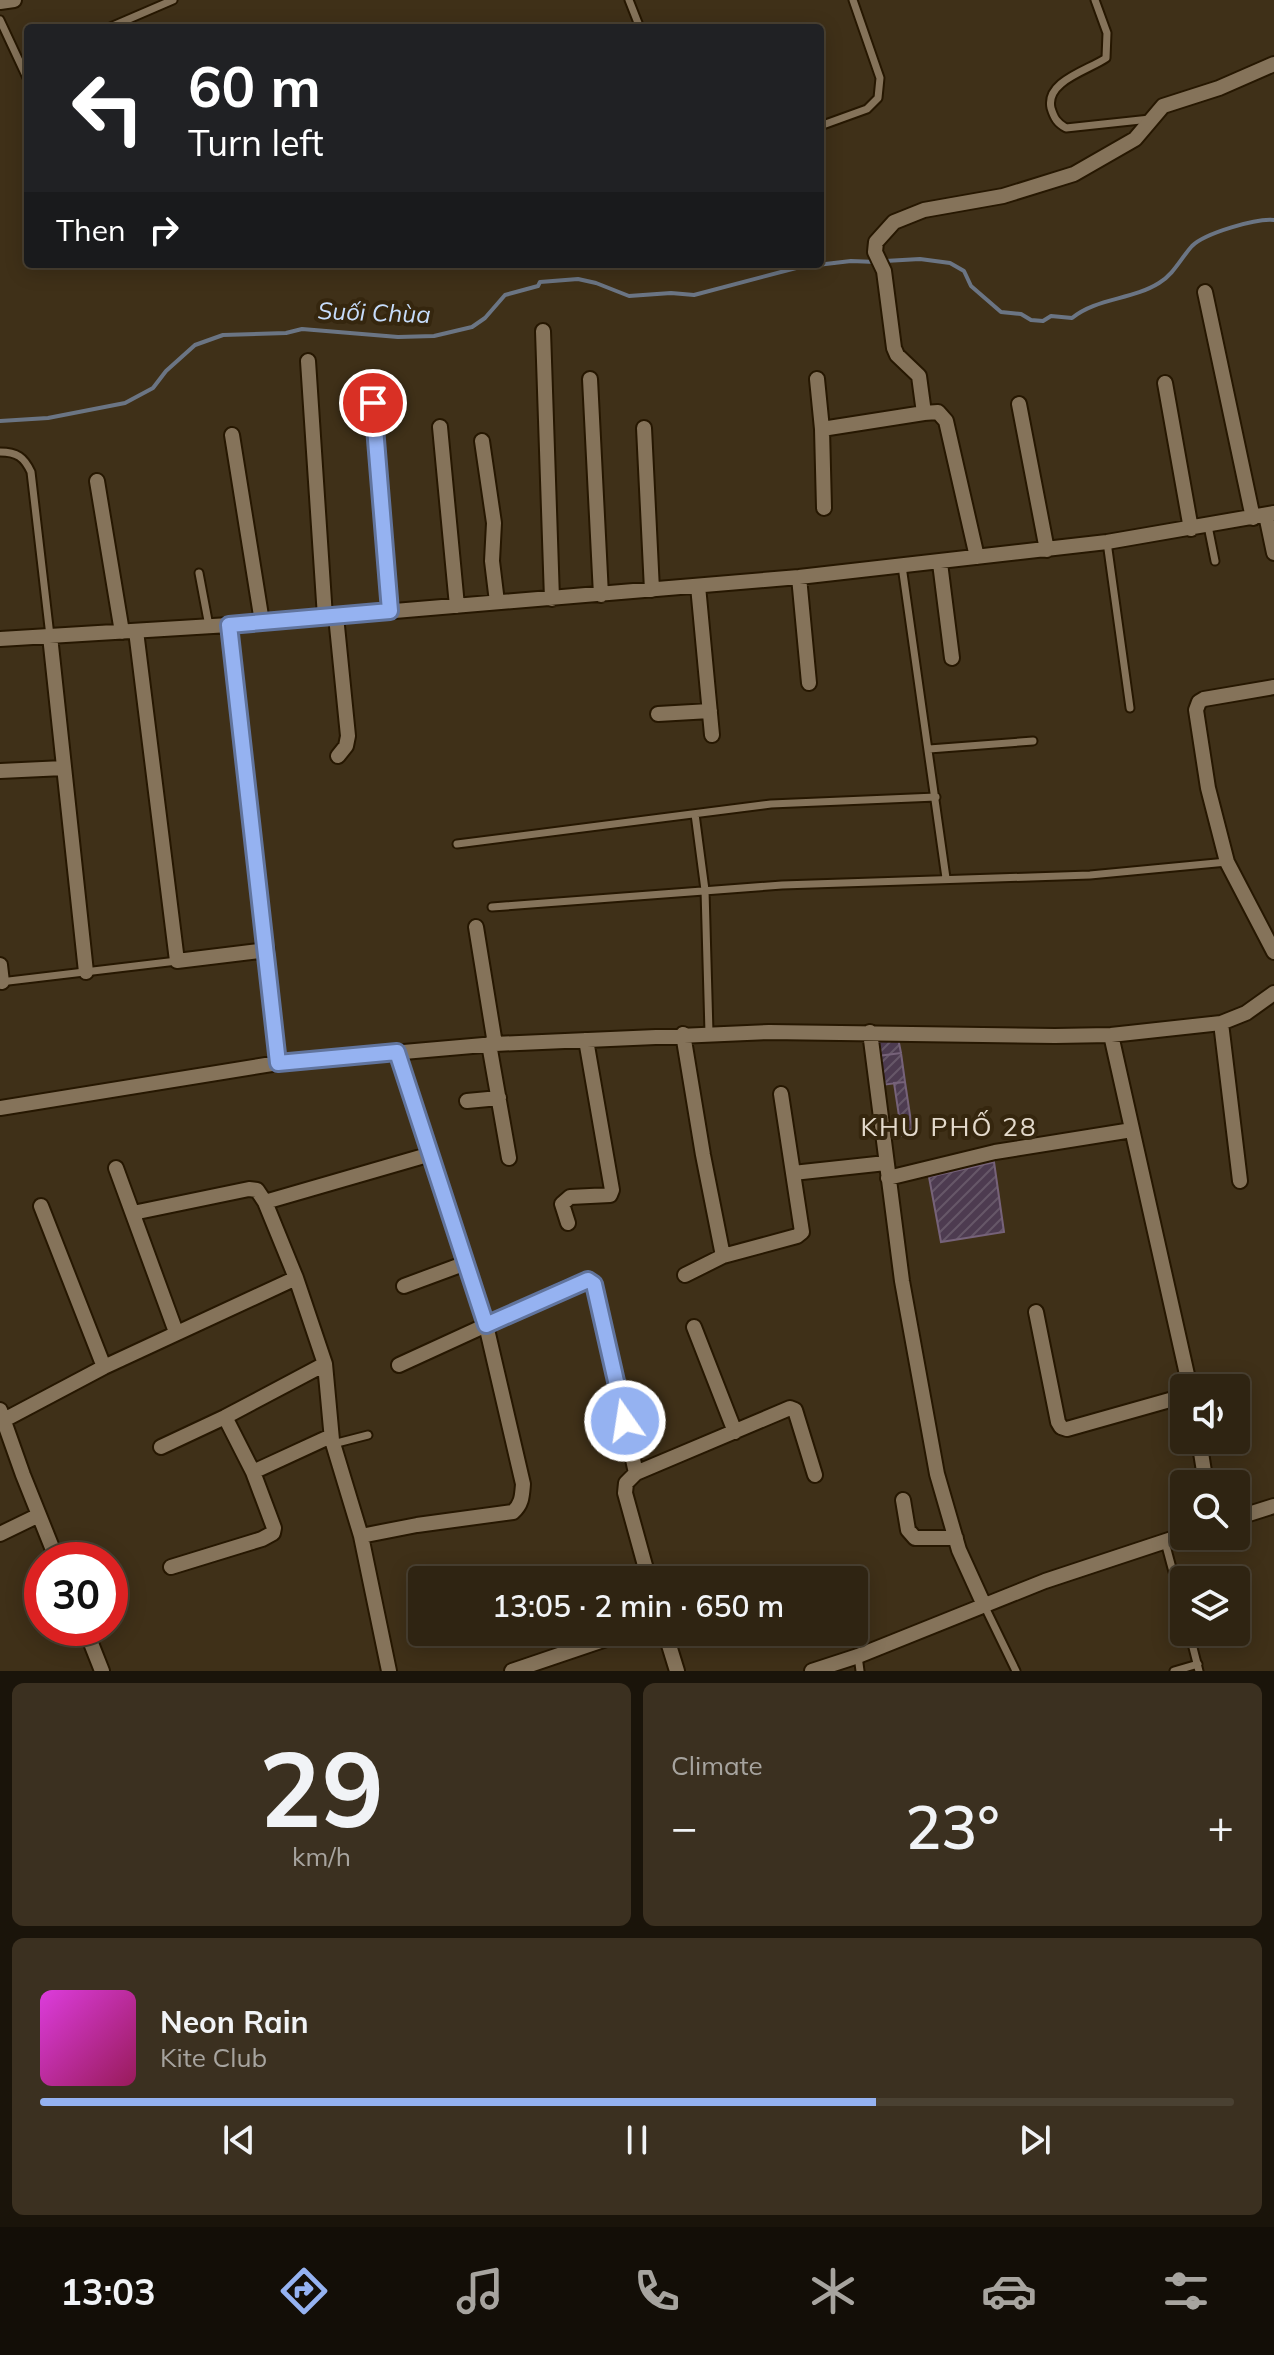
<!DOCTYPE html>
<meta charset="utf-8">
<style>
:root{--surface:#2f2412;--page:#3b3020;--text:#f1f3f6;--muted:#a7a49f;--line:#4a4132;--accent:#95b2f1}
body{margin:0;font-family:Mulish,sans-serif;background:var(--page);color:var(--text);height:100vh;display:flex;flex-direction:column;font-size:30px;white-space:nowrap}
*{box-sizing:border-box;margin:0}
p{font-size:26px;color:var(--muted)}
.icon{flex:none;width:44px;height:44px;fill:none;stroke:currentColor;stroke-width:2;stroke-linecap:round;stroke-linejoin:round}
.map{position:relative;height:1671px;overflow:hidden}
.side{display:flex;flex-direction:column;gap:12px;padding:12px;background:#1a140a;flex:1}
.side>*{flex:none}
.guide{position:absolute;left:24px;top:24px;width:800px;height:244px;border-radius:8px;box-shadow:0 4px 20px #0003,0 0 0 2px var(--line);background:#202124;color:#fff;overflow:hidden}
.tools{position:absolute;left:1170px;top:1374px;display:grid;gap:16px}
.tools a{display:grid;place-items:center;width:80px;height:80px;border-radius:8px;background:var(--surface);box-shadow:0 4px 20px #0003,0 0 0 2px var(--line);font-size:40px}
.speed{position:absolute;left:24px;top:1542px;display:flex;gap:16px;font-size:40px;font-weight:700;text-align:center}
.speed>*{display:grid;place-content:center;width:104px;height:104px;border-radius:50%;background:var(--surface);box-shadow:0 4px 20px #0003,0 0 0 2px var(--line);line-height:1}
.speed .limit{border:12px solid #d22;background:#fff;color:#111}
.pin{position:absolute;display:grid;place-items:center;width:68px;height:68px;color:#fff;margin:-34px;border:4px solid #fff;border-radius:50%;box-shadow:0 2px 8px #0007}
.me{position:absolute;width:88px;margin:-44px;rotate:347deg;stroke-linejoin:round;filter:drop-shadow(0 0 6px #0008)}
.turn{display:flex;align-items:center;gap:28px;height:168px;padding:0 32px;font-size:36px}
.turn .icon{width:104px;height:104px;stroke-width:2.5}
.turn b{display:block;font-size:56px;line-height:68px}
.then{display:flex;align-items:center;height:76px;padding:0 32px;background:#0003;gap:16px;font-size:30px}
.big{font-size:60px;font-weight:600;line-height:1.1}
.side .card{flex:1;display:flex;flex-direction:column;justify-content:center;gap:12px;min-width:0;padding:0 28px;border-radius:12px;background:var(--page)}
.side .dial{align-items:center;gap:0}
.dial b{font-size:104px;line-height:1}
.song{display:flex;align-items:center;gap:24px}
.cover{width:96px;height:96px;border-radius:12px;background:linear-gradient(135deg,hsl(300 70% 55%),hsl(330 70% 35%))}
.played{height:8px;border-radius:4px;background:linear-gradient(90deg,var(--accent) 70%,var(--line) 70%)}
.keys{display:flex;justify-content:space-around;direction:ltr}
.heat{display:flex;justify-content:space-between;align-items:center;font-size:44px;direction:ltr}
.side .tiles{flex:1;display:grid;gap:12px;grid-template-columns:1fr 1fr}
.card:last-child{grid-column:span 2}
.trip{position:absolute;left:408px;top:1566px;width:460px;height:80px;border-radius:8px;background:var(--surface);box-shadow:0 4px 20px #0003,0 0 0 2px var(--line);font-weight:600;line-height:80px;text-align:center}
.dock{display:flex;height:128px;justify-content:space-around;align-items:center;background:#130e07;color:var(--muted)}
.dock .icon{width:56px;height:56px}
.dock .current{color:var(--accent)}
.dock b{font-size:36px;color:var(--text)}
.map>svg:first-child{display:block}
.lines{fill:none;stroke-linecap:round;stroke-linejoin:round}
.stream{stroke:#6b7584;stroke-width:4}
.building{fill:url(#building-hatch);stroke:#766279;stroke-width:2}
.service-casing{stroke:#261701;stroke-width:11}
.minor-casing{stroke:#261701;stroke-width:18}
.service{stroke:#85735a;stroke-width:7}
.minor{stroke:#85735a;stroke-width:14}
.route-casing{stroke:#61749d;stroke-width:20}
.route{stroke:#95b2f1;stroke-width:14}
.labels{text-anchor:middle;stroke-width:8;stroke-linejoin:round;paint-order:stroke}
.water-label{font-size:24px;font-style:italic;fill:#c6dcfb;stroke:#35260e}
.quarter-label{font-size:26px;letter-spacing:2px;fill:#e4dacc;stroke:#35260e}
</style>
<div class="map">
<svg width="1274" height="1671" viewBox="0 0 1274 1671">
<defs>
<pattern id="building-hatch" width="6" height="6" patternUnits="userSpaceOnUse" patternTransform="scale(2)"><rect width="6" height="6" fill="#4d3b50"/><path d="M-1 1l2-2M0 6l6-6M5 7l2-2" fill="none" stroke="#665768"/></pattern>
</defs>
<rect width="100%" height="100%" fill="#3f3018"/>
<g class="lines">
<!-- stream -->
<path class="stream" d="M885,261L920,259L950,263L964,271L971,286L1001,312L1021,314L1031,320L1043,321L1051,316L1072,318C1096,298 1132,300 1159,283C1174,274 1181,258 1192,246C1205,233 1257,218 1274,220
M0,421L48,418L125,403L153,388L166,371L195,345L223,335L286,333L302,329L398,337L434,336L472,327L485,318L505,295L538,286L540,282L578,279L596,283L629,296L671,293L694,295L800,267L851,261L876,262"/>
</g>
<!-- building -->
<path class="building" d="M876,1038H898L901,1053L878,1056Z
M901,1053L905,1082L882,1085L878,1056Z
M905,1082L913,1135L902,1136L894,1083Z
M994,1162L1004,1232L941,1242L929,1177Z"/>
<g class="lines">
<!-- service casing -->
<g class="service-casing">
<path id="service" d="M629,0L640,28
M1095,0L1107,33L1106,58C1089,70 1045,81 1051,108C1054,118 1057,123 1066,128L1150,119
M0,20L28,80
M108,28L173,0
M820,126L867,109L878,98L880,78L853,0
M0,452C17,452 24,457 31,472L50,636
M1208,526L1215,561
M1107,542L1130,708
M902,566L946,878
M199,573L209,626
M929,749L1033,741
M695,814L705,890L709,1033
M457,844L771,804L936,797
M492,907L782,885L1090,875L1227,862
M0,982L177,961
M333,1444L368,1435
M1165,1542L1184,1613
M984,1605L1016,1671
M1189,1632L1199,1671
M858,1656L860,1671
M1174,1671L1198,1664"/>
</g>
<!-- minor casing -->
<g class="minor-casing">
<path id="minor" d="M0,2L14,0
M1205,292L1253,518
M543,331L552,599
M308,361L325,617
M371,379L390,611
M590,379L601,595
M817,379L822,429
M1165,383L1191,529
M1019,404L1047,550
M440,427L457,606
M644,428L652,590
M232,435L262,622
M482,441L494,523L492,561L497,602
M97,481L122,632
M824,508L822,429L924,413
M1266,515L1274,553
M977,557L946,421L938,412L924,413L919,376L897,355L894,348L884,271L875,252L876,242L894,222L924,210L1003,196L1074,174L1135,139L1163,106L1219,88L1274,64
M940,563L952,658
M799,577L809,683
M698,586L712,735
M336,616L348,736L346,746L338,756
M229,625L278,1063
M136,631L177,961L267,950
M50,636L86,972
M0,639L229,625L799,577L1107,542L1274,513
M1274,687L1204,699L1199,702L1196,710L1208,788L1227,862L1274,952
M658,714L710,711
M0,771L64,768
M476,927L495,1044
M0,965L2,982
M1221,1023L1240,1181
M870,1032L902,1281L937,1474L959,1550L984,1605
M683,1034L703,1155L723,1256
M1111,1035L1190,1388
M489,1044L509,1158
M781,1094L793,1173
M467,1101L499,1098
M0,1108L278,1063L495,1044L769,1032L1055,1036L1111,1035L1221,1023L1246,1013L1274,993
M116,1168L176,1332
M888,1178L995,1152L1132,1130
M265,1202L431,1154
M41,1206L104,1367
M133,1213L249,1189L257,1190L265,1202L296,1278L325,1364L332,1440L361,1536L389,1671
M568,1223L562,1204L570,1197L610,1195L612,1190L586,1040
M685,1275L723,1256L797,1236L802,1232L793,1173L886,1163
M404,1286L466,1263
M1036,1312L1058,1422L1061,1427L1067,1429L1184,1396
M694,1327L735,1432
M399,1365L567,1288L588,1280L594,1284L636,1473L626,1483L625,1493L649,1580
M0,1410L23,1475L57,1560
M225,1417L253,1472L331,1436
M4,1420L104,1367L296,1278
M1199,1440L1206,1484
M161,1447L225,1417L325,1364
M636,1473L790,1408L795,1410L815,1475
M903,1500L908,1530L915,1538H956
M1236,1518L1274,1506
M0,1534L39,1515
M361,1536L417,1525L513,1512C522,1504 522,1496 523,1484L486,1325L397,1052
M171,1567L262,1539L273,1533L274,1528L253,1472
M85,1628L102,1671
M665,1632L677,1671
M512,1671L627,1632
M812,1671L858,1656L1045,1581L1184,1535"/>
</g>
<!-- service -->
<use href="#service" class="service"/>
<!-- minor -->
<use href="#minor" class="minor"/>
</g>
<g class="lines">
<!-- route casing -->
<g class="route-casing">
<path id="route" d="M373,403L390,611L229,625L278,1063L397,1052L486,1325L588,1280L594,1284L625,1421"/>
</g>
<!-- route -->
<use href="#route" class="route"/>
</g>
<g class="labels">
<!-- water labels -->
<g class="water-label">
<text transform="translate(374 313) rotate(2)" y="8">Suối Chùa</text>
</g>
<!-- quarter labels -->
<g class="quarter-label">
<text x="949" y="1136">KHU PHỐ 28</text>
</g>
</g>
</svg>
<div class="tools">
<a><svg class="icon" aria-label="sound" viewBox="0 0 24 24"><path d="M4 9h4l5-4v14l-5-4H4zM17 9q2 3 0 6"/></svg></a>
<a><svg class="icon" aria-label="search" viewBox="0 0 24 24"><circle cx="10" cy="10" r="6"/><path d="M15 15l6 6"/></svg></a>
<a><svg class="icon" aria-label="layers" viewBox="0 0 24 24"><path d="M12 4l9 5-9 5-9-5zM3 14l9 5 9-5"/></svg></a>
</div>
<div class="speed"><div class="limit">30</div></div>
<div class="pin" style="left:373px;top:403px;background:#d93025"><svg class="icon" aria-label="arrive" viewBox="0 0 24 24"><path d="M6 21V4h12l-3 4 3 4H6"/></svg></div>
<svg class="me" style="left:625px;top:1421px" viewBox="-20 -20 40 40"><circle r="17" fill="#95b2f1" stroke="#fff" stroke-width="3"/><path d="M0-11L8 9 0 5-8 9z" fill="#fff"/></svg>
<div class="trip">13:05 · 2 min · 650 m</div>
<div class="guide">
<div class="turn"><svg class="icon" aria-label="left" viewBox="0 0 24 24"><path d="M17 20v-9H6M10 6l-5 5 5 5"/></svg><div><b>60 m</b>Turn left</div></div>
<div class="then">Then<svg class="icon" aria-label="right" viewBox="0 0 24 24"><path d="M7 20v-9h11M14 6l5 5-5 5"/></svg></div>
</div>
</div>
<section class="side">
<div class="tiles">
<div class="card dial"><b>29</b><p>km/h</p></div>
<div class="card"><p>Climate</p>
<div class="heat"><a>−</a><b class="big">23°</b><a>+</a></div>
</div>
<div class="card">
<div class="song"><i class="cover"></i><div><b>Neon Rain</b><p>Kite Club</p></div></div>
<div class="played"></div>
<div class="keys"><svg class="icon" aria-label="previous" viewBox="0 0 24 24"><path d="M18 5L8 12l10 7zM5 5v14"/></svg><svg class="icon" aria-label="pause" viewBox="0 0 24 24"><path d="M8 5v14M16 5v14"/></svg><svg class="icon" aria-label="next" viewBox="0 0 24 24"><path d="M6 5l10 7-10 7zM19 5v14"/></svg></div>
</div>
</div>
</section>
<nav class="dock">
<b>13:03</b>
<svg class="icon current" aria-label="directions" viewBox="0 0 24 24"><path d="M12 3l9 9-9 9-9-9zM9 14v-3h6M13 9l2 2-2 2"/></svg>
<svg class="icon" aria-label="music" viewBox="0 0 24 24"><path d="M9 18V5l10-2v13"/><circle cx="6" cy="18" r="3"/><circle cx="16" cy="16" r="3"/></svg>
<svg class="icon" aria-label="phone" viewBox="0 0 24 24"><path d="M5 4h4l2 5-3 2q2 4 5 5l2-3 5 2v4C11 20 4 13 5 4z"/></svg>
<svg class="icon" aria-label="climate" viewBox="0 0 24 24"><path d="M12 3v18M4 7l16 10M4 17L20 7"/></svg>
<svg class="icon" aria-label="car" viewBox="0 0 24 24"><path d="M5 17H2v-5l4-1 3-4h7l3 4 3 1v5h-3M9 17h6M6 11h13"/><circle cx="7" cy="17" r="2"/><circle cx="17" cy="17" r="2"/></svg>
<svg class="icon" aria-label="filters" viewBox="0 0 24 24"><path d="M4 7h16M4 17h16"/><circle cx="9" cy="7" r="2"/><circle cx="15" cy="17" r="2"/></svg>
</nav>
